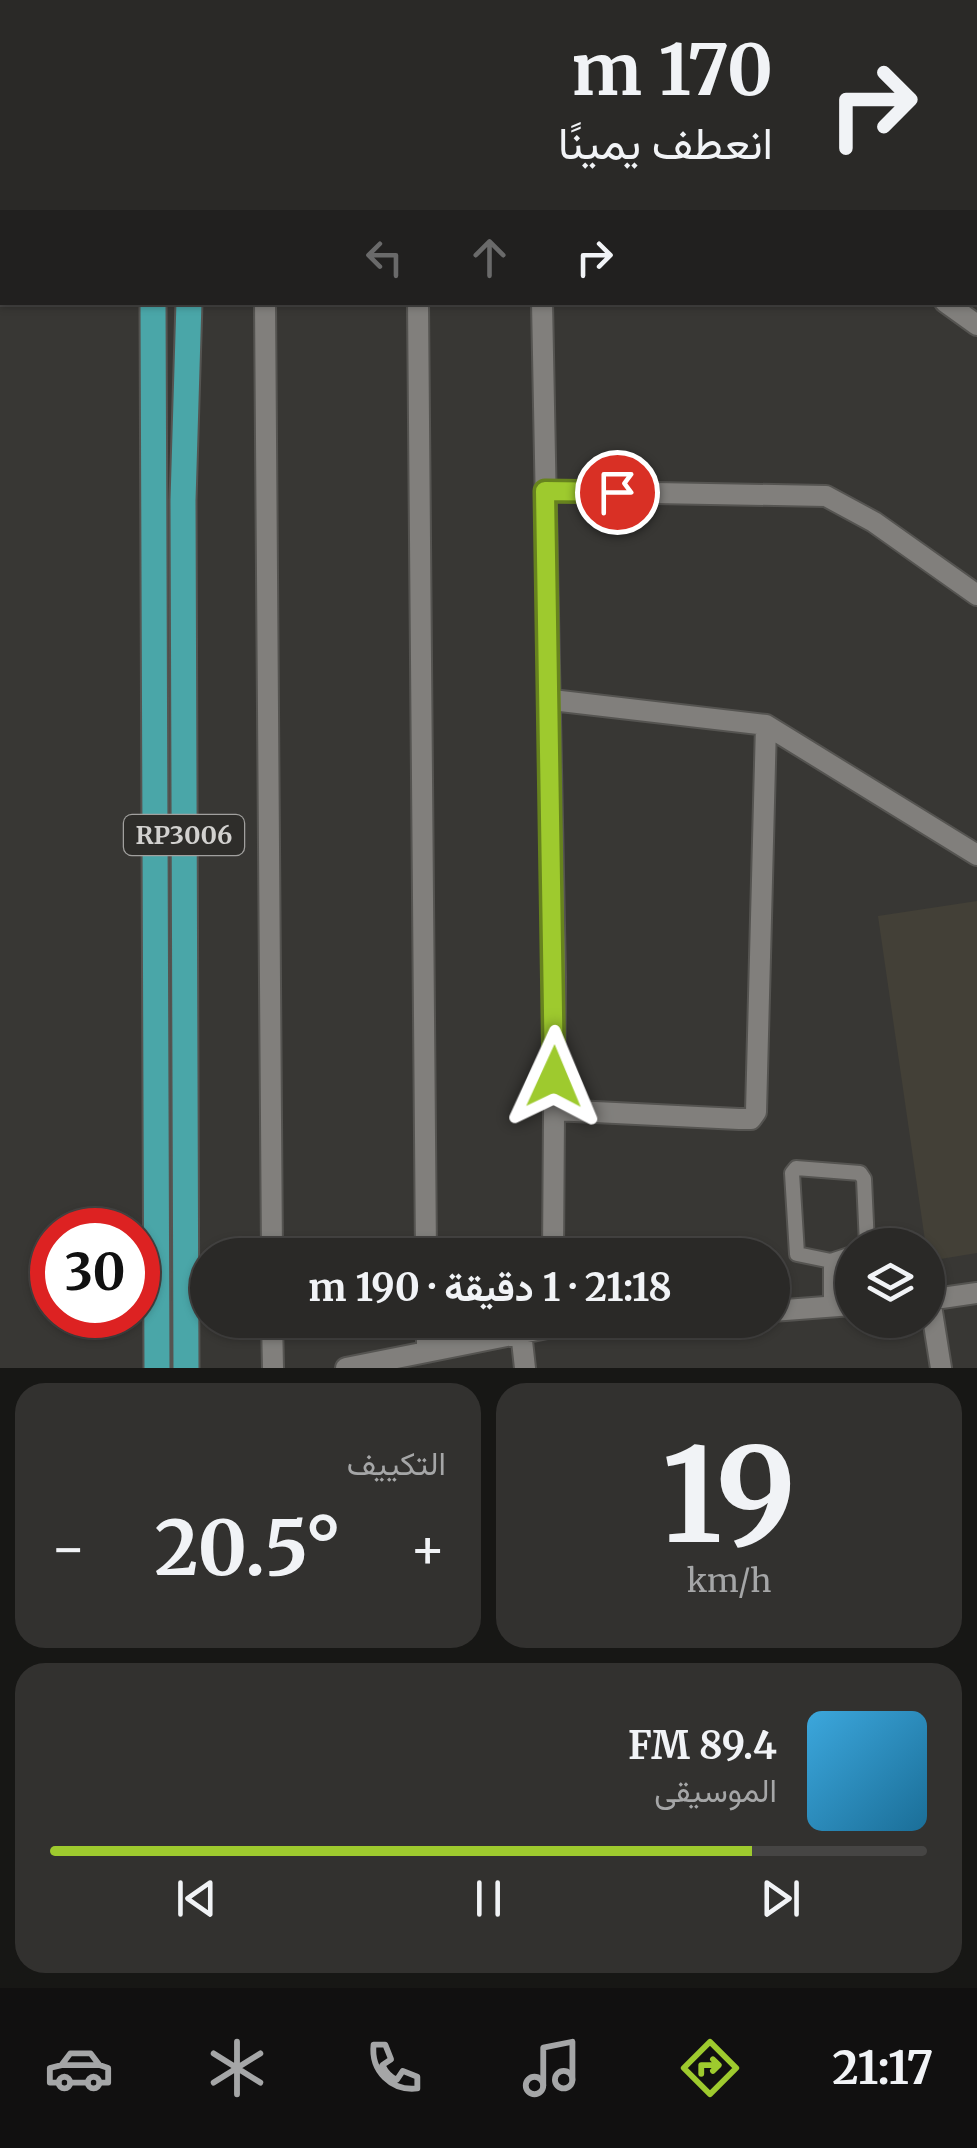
<!DOCTYPE html>
<html lang="ar">
<meta charset="utf-8">
<style>
:root{--surface:#2a2927;--page:#32312f;--text:#f1f3f6;--muted:#a5a6a7;--line:#464544;--accent:#9eca2e}
body{margin:0;font-family:Merriweather,Vazirmatn,serif;background:var(--page);color:var(--text);direction:rtl;height:100vh;display:flex;flex-direction:column;font-size:38px;white-space:nowrap}
*{box-sizing:border-box;margin:0}
p{font-size:32px;color:var(--muted)}
.icon{flex:none;width:55px;height:55px;fill:none;stroke:currentColor;stroke-width:2;stroke-linecap:round;stroke-linejoin:round}
.map{position:relative;height:1368px;overflow:hidden;direction:ltr}
.sheet{display:flex;flex-direction:column;gap:15px;padding:15px;background:#171715;flex:1}
.sheet>*{flex:none}
.hud{position:absolute;left:0px;top:0px;width:978px;height:305px;box-shadow:0 2px 8px #0004,0 0 0 2px var(--line);direction:rtl;background:#2a2927;color:var(--text);overflow:hidden}
.buttons{position:absolute;left:835px;top:1228px;display:grid;gap:20px}
.buttons a{display:grid;place-items:center;width:110px;height:110px;border-radius:50%;background:var(--surface);box-shadow:0 2px 8px #0004,0 0 0 2px var(--line);font-size:50px}
.speed{position:absolute;left:30px;top:1208px;display:flex;gap:20px;font-size:50px;font-weight:700;text-align:center}
.speed>*{display:grid;place-content:center;width:130px;height:130px;border-radius:50%;background:var(--surface);box-shadow:0 2px 8px #0004,0 0 0 2px var(--line);line-height:1}
.speed .limit{border:15px solid #d22;background:#fff;color:#111}
.pin{position:absolute;display:grid;place-items:center;width:85px;height:85px;color:#fff;margin:-42px;border:5px solid #fff;border-radius:50%;box-shadow:0 2px 10px #0007}
.me{position:absolute;width:110px;margin:-55px;rotate:1deg;stroke-linejoin:round;filter:drop-shadow(0 0 8px #0008)}
.turn{display:flex;align-items:center;gap:35px;height:210px;padding:0 40px;font-size:45px}
.turn .icon{width:130px;height:130px;stroke-width:2.5}
.turn b{display:block;font-size:70px;line-height:85px}
.lanes{display:flex;align-items:center;height:95px;padding:0 40px;background:#0003;justify-content:center;gap:50px;direction:ltr}
.lanes .off{opacity:.35}
.big{font-size:75px;font-weight:700;line-height:1.1}
.sheet .tile{flex:1;display:flex;flex-direction:column;justify-content:center;gap:15px;min-width:0;padding:0 35px;border-radius:30px;background:var(--page)}
.sheet .dial{align-items:center;gap:0}
.dial b{font-size:130px;line-height:1}
.song{display:flex;align-items:center;gap:30px}
.cover{width:120px;height:120px;border-radius:15px;background:linear-gradient(135deg,hsl(200 70% 55%),hsl(200 70% 35%))}
.played{height:10px;border-radius:5px;background:linear-gradient(90deg,var(--accent) 80%,var(--line) 80%)}
.keys{display:flex;justify-content:space-around;direction:ltr}
.heat{display:flex;justify-content:space-between;align-items:center;font-size:55px;direction:ltr}
.sheet .tiles{flex:1;display:grid;gap:15px;grid-template-columns:1fr 1fr}
.tile:last-child{grid-column:span 2}
.trip{position:absolute;left:190px;top:1238px;width:600px;height:100px;border-radius:50px;background:var(--surface);box-shadow:0 2px 8px #0004,0 0 0 2px var(--line);font-weight:700;line-height:100px;text-align:center;direction:rtl}
.tabs{display:flex;height:160px;justify-content:space-around;align-items:center;background:#111010;color:var(--muted)}
.tabs .icon{width:70px;height:70px}
.tabs .selected{color:var(--accent)}
.tabs b{font-size:45px;color:var(--text)}
.map>svg:first-child{display:block}
.built{fill:#434037}
.lines{fill:none;stroke-linecap:round;stroke-linejoin:round}
.service-casing{stroke:#555451;stroke-width:18}
.minor-casing{stroke:#555451;stroke-width:24}
.tertiary-casing{stroke:#555451;stroke-width:24}
.primary-casing{stroke:#555451;stroke-width:29}
.service{stroke:#817f7c;stroke-width:14}
.minor{stroke:#817f7c;stroke-width:20}
.tertiary{stroke:#817f7c;stroke-width:20}
.primary{stroke:#4aa6a8;stroke-width:25}
.route-casing{stroke:#67831e;stroke-width:25}
.route{stroke:#9eca2e;stroke-width:18}
.labels{text-anchor:middle;stroke-width:10;stroke-linejoin:round;paint-order:stroke}
.shield{fill:#2e2d2a;stroke:#a1a09e;stroke-width:2.5}
.shield-label{font-size:25px;font-weight:bold;fill:#d2d1cf}
</style>
<div class="map">
<svg width="977" height="1368" viewBox="0 0 977 1368">
<rect width="100%" height="100%" fill="#383734"/>
<!-- built -->
<path class="built" d="M977,901V1253L928,1261L878,916Z"/>
<g class="lines">
<!-- service casing -->
<g class="service-casing">
<path id="service" d="M852,1254L831,1261L797,1254L792,1173L796,1168L860,1173L864,1179L867,1245
M831,1261V1307"/>
</g>
<!-- minor casing -->
<g class="minor-casing">
<path id="minor" d="M266,2V0
M421,2L422,0
M578,2L579,0
M975,153L977,150
M265,302L272,1255
M418,302L426,1255
M542,302L555,977L553,1255
M945,302L977,325
M545,491L826,496L874,522L977,595
M552,700L766,725L977,855
M554,1110L739,1119H751L756,1112L766,725
M930,1299L941,1368
M928,1300L977,1293
M772,1311L852,1305
M272,1320L273,1368
M427,1320V1349
M521,1332L525,1368
M346,1368L552,1327L648,1320"/>
</g>
<!-- tertiary casing -->
<g class="tertiary-casing">
<path id="tertiary" d="M927,0L930,2
M975,34L977,35"/>
</g>
<!-- primary casing -->
<g class="primary-casing">
<path id="primary" d="M153,2V0
M193,2V0
M153,302L157,1368
M186,1368L183,500L189,302"/>
</g>
<!-- service -->
<use href="#service" class="service"/>
<!-- minor -->
<use href="#minor" class="minor"/>
<!-- tertiary -->
<use href="#tertiary" class="tertiary"/>
<!-- primary -->
<use href="#primary" class="primary"/>
</g>
<g class="lines">
<!-- route casing -->
<g class="route-casing">
<path id="route" d="M554,1077L545,491L617,492"/>
</g>
<!-- route -->
<use href="#route" class="route"/>
</g>
<g class="labels">
<!-- shield labels -->
<rect class="shield" x="124" y="815" width="120" height="40" rx="8"/>
<g class="shield-label">
<text x="184" y="844">RP3006</text>
</g>
</g>
</svg>
<div class="buttons">
<a><svg class="icon" aria-label="layers" viewBox="0 0 24 24"><path d="M12 4l9 5-9 5-9-5zM3 14l9 5 9-5"/></svg></a>
</div>
<div class="speed"><div class="limit">30</div></div>
<div class="pin" style="left:617px;top:492px;background:#d93025"><svg class="icon" aria-label="arrive" viewBox="0 0 24 24"><path d="M6 21V4h12l-3 4 3 4H6"/></svg></div>
<svg class="me" style="left:554px;top:1077px" viewBox="-20 -20 40 40"><path d="M0-17L14 15 0 8-14 15z" fill="#9eca2e" stroke="#fff" stroke-width="4"/></svg>
<div class="trip">21:18 · 1 دقيقة · 190 m</div>
<div class="hud">
<div class="turn"><svg class="icon" aria-label="right" viewBox="0 0 24 24"><path d="M7 20v-9h11M14 6l5 5-5 5"/></svg><div><b>170 m</b>انعطف يمينًا</div></div>
<div class="lanes"><svg class="icon off" aria-label="left" viewBox="0 0 24 24"><path d="M17 20v-9H6M10 6l-5 5 5 5"/></svg><svg class="icon off" aria-label="ahead" viewBox="0 0 24 24"><path d="M12 20V5M6 11l6-6 6 6"/></svg><svg class="icon" aria-label="right" viewBox="0 0 24 24"><path d="M7 20v-9h11M14 6l5 5-5 5"/></svg></div>
</div>
</div>
<section class="sheet">
<div class="tiles">
<div class="tile dial"><b>19</b><p>km/h</p></div>
<div class="tile"><p>التكييف</p>
<div class="heat"><a>−</a><b class="big">20.5°</b><a>+</a></div>
</div>
<div class="tile">
<div class="song"><i class="cover"></i><div><b>89.4 FM</b><p>الموسيقى</p></div></div>
<div class="played"></div>
<div class="keys"><svg class="icon" aria-label="previous" viewBox="0 0 24 24"><path d="M18 5L8 12l10 7zM5 5v14"/></svg><svg class="icon" aria-label="pause" viewBox="0 0 24 24"><path d="M8 5v14M16 5v14"/></svg><svg class="icon" aria-label="next" viewBox="0 0 24 24"><path d="M6 5l10 7-10 7zM19 5v14"/></svg></div>
</div>
</div>
</section>
<nav class="tabs">
<b>21:17</b>
<svg class="icon selected" aria-label="directions" viewBox="0 0 24 24"><path d="M12 3l9 9-9 9-9-9zM9 14v-3h6M13 9l2 2-2 2"/></svg>
<svg class="icon" aria-label="music" viewBox="0 0 24 24"><path d="M9 18V5l10-2v13"/><circle cx="6" cy="18" r="3"/><circle cx="16" cy="16" r="3"/></svg>
<svg class="icon" aria-label="phone" viewBox="0 0 24 24"><path d="M5 4h4l2 5-3 2q2 4 5 5l2-3 5 2v4C11 20 4 13 5 4z"/></svg>
<svg class="icon" aria-label="climate" viewBox="0 0 24 24"><path d="M12 3v18M4 7l16 10M4 17L20 7"/></svg>
<svg class="icon" aria-label="car" viewBox="0 0 24 24"><path d="M5 17H2v-5l4-1 3-4h7l3 4 3 1v5h-3M9 17h6M6 11h13"/><circle cx="7" cy="17" r="2"/><circle cx="17" cy="17" r="2"/></svg>
</nav>
